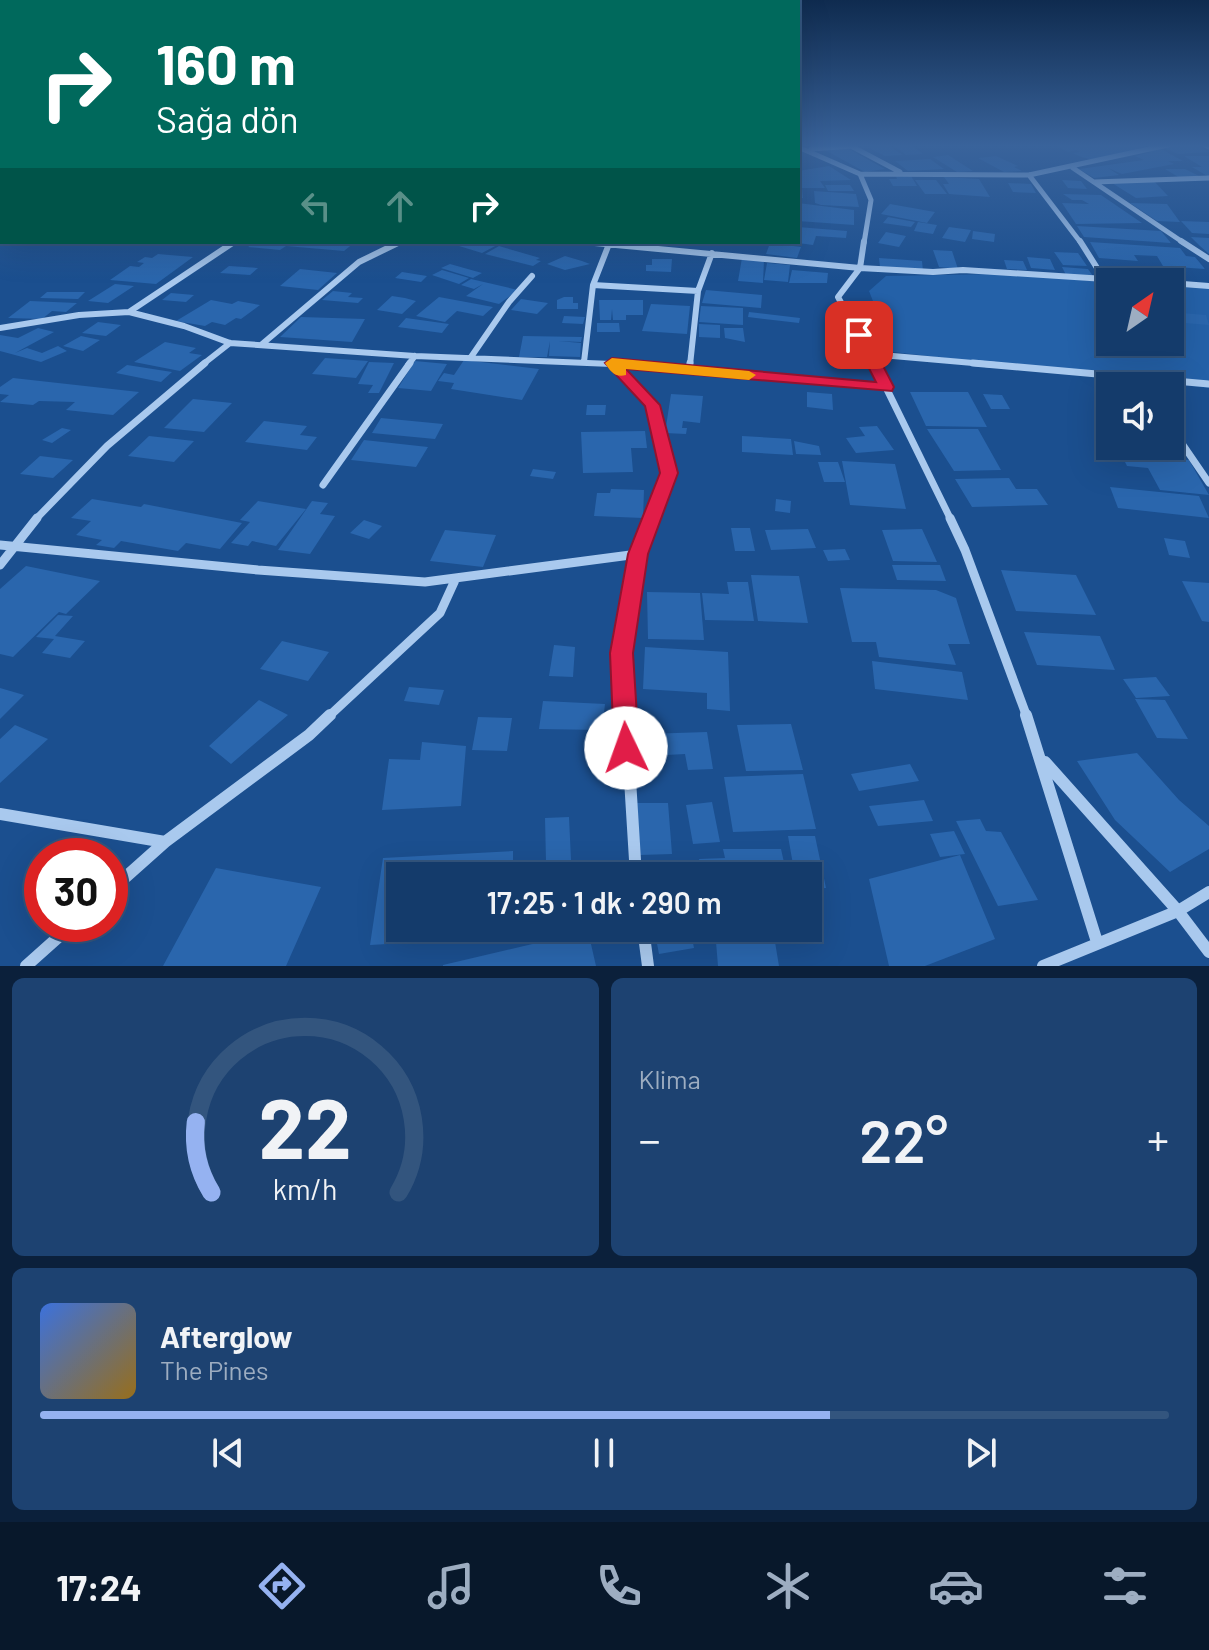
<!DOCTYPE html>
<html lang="tr">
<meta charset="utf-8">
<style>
:root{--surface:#143b6b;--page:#1d4271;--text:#f1f3f6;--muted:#9dadc1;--line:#33557e;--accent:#95b2f1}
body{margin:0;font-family:Barlow,sans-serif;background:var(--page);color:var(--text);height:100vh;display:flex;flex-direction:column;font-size:30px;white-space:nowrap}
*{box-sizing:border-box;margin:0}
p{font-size:26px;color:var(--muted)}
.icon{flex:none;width:44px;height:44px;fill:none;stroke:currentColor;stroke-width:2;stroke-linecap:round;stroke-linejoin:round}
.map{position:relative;height:966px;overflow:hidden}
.panel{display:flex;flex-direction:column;gap:12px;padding:12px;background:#0b203b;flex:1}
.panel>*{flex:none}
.top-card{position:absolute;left:0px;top:0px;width:800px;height:244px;box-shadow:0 8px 32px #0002,0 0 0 2px var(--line);background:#00695c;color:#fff;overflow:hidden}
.needle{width:52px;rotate:34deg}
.tools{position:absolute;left:1096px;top:268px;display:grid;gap:16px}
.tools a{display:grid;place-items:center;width:88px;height:88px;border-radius:0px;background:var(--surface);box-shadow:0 8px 32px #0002,0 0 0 2px var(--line);font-size:40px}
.speed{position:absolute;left:24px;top:838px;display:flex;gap:16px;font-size:40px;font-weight:700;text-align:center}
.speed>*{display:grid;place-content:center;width:104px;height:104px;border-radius:50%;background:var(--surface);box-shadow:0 8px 32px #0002,0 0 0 2px var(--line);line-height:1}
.speed .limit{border:12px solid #d22;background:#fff;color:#111}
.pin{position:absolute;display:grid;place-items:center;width:68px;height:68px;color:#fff;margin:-34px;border-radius:16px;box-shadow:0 4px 12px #0006}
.me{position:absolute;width:88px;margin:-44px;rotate:357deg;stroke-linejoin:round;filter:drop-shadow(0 0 6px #0008)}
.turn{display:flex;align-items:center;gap:28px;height:168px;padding:0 24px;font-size:36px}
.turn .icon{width:104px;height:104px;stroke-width:2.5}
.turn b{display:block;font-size:56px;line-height:68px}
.lanes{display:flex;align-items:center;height:76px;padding:0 24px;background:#0003;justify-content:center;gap:40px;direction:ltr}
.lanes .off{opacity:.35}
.big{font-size:60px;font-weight:600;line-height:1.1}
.panel .widget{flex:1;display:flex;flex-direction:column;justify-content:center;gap:12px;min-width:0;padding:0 28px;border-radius:12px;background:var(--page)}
.panel .dial{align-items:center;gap:0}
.dial svg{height:208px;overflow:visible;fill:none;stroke:var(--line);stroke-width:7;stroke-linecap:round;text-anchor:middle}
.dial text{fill:var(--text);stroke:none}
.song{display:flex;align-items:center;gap:24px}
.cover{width:96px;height:96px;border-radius:12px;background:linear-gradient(135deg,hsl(220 70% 55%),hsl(40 70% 35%))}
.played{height:8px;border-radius:4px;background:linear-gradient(90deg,var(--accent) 70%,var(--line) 70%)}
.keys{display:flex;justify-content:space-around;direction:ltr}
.heat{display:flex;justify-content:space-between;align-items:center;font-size:44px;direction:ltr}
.panel .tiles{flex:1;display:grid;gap:12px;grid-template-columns:1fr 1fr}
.widget:last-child{grid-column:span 2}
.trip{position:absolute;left:386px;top:862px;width:436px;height:80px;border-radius:0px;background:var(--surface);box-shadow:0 8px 32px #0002,0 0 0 2px var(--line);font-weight:600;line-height:80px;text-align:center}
.tabs{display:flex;height:128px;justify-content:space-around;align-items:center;background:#08182b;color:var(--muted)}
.tabs .icon{width:56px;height:56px}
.tabs .on{color:var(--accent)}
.tabs b{font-size:36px;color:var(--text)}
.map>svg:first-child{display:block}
.green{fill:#2461a8}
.building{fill:#2a66ad}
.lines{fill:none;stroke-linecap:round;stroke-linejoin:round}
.minor-far4{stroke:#a9c9ee;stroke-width:5}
.minor-far3{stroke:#a9c9ee;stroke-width:6}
.minor-far2{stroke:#a9c9ee;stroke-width:7}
.minor-far1{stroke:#a9c9ee;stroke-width:9}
.minor{stroke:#a9c9ee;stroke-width:12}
.route{fill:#e11d48;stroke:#92132f;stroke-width:2}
.slow{fill:#f59e0b}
</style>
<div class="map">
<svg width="1209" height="966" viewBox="0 0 1209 966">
<rect width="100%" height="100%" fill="#1b4f8f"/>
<!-- green -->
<path class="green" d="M998,274L1110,282V342H1170V285L1209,287V388L893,352L869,291L886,276Z"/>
<!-- building -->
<path class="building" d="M893,145H911L923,154L906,155Z
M1056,145H1140L1146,147L1097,161L1082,157L1072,153L1080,152L1076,150L1068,152Z
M1177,145H1198L1209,152L1178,154L1164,148Z
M889,146L903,155L885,156L867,147Z
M847,148L885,169L865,172L825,150Z
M1161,149L1183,161H1168L1174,164L1122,174L1108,168L1119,175L1094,178L1079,169L1144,160L1135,156L1151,152L1147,150Z
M948,155L973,171L957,172L933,157Z
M996,156L1018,166L1014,167L1022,171L1004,172L978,158Z
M1184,156H1209V177L1192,167H1202Z
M930,159L944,169L908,171L895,161Z
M829,166L851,180L820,181L825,188H802L803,198H798V171Z
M1165,169H1185L1201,177L1180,178Z
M896,176H911L917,186H893L889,179H897Z
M944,177L979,179L990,197L949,194L943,184H949Z
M915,180H936L947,194H925Z
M1062,180L1081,181L1087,189L1068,188Z
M1154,181L1168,196L1136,198L1112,183Z
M1008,183L1031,184L1036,193L1013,192Z
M825,185H850L854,191H828Z
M814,191L856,194L859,207L821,205L815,203Z
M1063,194L1101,195L1142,223L1076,224L1062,203L1089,204L1082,200H1072Z
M798,203L854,210V225L798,221Z
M1130,203L1167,204L1180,222L1157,221Z
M890,204L935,212L927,223L881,214Z
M888,217L915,222L911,227L883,223Z
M1181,221L1209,222V234L1192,233Z
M918,222L937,225L933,234L914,231Z
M1077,226L1161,231L1171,243L1084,237Z
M798,227L847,231L846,238L816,236L813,245L798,243Z
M949,227L971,230L965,242L942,238Z
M973,231L995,234L994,242L972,239Z
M886,232L906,236L899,247L878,243Z
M1191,237L1209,238V254L1200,246Z
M255,242H355L344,251L286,246L280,250L248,247Z
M446,242H492L499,244L482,253Z
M1090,242L1180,248L1186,256L1195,257L1205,269L1163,266L1157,256L1134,255L1138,261L1099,258Z
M770,243L801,247L797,258L766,254Z
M499,246L540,258L536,260L541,261L533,266L485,254Z
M933,250L952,251L958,269L939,267Z
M1054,252L1078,253L1087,266L1063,265Z
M158,254L193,257L156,284L110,280L130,266L139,267L144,263L137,262L145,257L152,258Z
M565,256L582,261L590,264L565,270L547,264Z
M1027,257L1050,259L1055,270L1031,268Z
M742,258L764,260L763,283L738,281Z
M879,258L922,261L923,271L880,267Z
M652,259H672L671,272L646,271V265H652Z
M1004,260L1023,261L1027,270L1007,269Z
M767,263L790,265L788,282L764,280Z
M450,264L482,273L473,278L441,268Z
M229,266L258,268L250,275L220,273Z
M1062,267L1088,269L1093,276L1066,275Z
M300,269L337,273L318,290L280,286Z
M442,270L469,278L459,284L432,275Z
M792,270L828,273L827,283H789Z
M402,272L427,276L421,282L395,278Z
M471,279L484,282L518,290L499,304L466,296L483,284L474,289L461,285Z
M115,284L134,286L108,303L88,301Z
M706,290L762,295L761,308L702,303Z
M333,291L352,293L348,297L363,298L358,303L322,300Z
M47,292H85L78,299L40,298Z
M171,293L194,295L186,302L162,300Z
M392,296L405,298L416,301L402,314L377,310Z
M439,297L493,307L483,316L457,311L445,322L416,316Z
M564,297H573V303H578V309H557V300Z
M521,299L548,303L537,314L511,310Z
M211,300L232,304L238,301L260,305L241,319L236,318L225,325L212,322L205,326L176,321Z
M599,300H643V315H626V320H613L612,309L611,320H600Z
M30,301L77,303L66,312L52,311L42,319L8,318Z
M651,304L690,306L687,334L642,331Z
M701,306L743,308V325L699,322Z
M749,312L800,318L799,323L748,317Z
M1170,312L1206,315L1209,325L1172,322Z
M564,316L585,317L583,324L562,323Z
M301,317L365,319L352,342L280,337Z
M406,318L449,324L442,333L398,327Z
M98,322L121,325L106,336L82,333Z
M597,323H619L620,332H597Z
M699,324L720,325V338L699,337Z
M38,328L54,332L15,353L27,348L42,353L58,346L67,351L41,362L0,351V335L18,338Z
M724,328H743L745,342L725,338Z
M81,336L100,340L83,351L63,346Z
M523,336L582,337L581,342L558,341L581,343L580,357L549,356L550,341L547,357H519Z
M165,342L196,348L189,353L202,355L180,371L134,362Z
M325,358L368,361L356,378L312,374Z
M464,360L539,369L522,400L451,389L454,383L438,381L444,373L454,375Z
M415,361L447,364L431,391L398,388Z
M369,362L394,363L379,393H368L373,385L358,384Z
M127,365L172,372L161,382L116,373Z
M13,378L139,392L113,415L66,410L75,402L39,401L33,405L0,402L9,395L0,394V387Z
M807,392L832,394L833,410L807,407Z
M910,392H968L987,427L926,426Z
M671,394L703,396L700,423L683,421L682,428H687L686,434L665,433Z
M983,394L1002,395L1010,409H991Z
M193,399L232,403L204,432L164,428Z
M587,405H606L605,415H586Z
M381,418L443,424L435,439L372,433Z
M264,421L307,426L300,435L317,437L307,450L245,442Z
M877,426L894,450L856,453L846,438L865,436L859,427Z
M62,428L71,430L52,443L42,440Z
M927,429H978L1001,470L954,471Z
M645,431L647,448H631L633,472L583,473L581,432Z
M149,436L194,441L174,462L128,456Z
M742,436L791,439L793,455L742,452Z
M364,440L428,447L416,467L351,460Z
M794,441L819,446L821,455L796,454Z
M1119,450L1132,451L1135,455L1189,460L1209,495L1160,490L1148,468L1127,466Z
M40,456L73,460L53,478L20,474Z
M842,461L895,464L906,509L850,505Z
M818,462H838L845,482H824Z
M533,469L556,472L553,479L530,476Z
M1009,478L1016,489H1037L1048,505L972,507L955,479Z
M1110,487L1199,496L1209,518L1118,508Z
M611,489L644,490L643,518L594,516L597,493H610Z
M92,499L141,507L144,504L242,523L220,549L186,543L178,551L121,541L114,548L96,545L102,540L76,535L91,521L71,518Z
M776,499L791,501L790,513L775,511Z
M258,501L306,509L276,546L252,541L248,546L231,543L250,522L240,520Z
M312,501L328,503L320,514L335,516L310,554L278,550Z
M364,520L382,526L369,539L350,533Z
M731,528H750L755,551H735Z
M808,529L816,548L771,550L765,530Z
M922,529L937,562L893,561L882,530Z
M445,530L496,535L483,567L430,561Z
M1164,538L1185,541L1190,558L1169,555Z
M845,549L850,560L828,561L823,550Z
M892,565H940L946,581L897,580Z
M26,566L100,581L66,614L59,612L13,657L0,654V589Z
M1001,570L1076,575L1096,615L1016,611Z
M751,575L799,576L808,623L758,621Z
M1182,581L1209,583V622L1202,621Z
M727,582H748L754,621L705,620L702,593L729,594Z
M840,588L936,590L956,598L970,644H948L956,665L879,657L876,642H852Z
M647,592L700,593L704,640L648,639Z
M58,615L73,616L55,636L85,641L70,658L42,653L54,639L36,637Z
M1024,632L1100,636L1115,670L1037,665Z
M282,641L329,652L308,681L260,669Z
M554,645L575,647L573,677L549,676Z
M645,647L728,652L730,711L707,709V693L643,689Z
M872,661L962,672L968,700L875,689Z
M1156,677L1170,696L1136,698L1123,679Z
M409,687L444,690L439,705L404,701Z
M0,688L24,695L0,719Z
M1135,699L1165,700L1188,739L1157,738Z
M259,700L288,715L231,764L209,746Z
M543,701L605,704L602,730L539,729Z
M478,717L512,718L507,751L472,750Z
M791,724L803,770L746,771L737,725Z
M15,725L48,739L0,783V739Z
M707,732L713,769L688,770L685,754L648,756L646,734Z
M422,742L466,746L461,806L382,810L389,759L420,760Z
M1137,753L1179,800L1209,826V849L1170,872L1115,820L1077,761Z
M910,764L919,781L859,791L851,774Z
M803,774L816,829L733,832L724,777Z
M924,800L933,821L878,826L869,806Z
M712,802L720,842L693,844L686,805Z
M637,803H668L672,854L640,855Z
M569,817L571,860L546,861L545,818Z
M980,819L986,831L1001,832L1038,900L998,906L956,821Z
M954,831L965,854L940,857L930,834Z
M788,836H815L826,888L808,889V876H795Z
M723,849H781L787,876H703L699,859L725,858Z
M513,851V876H400V928H511V937L370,945L383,858Z
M960,855L995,939L925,966H889L869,879Z
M674,860L678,876H643L641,865Z
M216,868L321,887L286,966H163Z
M654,928H690L694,948L659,954Z
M588,931L596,966H443V965Z
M716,942H775L779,966H718Z"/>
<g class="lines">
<!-- minor-far4 -->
<path class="minor-far4" d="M1204,145L1209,147
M851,146L900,172
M798,147L860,174L871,200L864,243
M811,149L853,146
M1073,168L1184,243
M860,174L1029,175L1168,145
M1029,175L1081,243
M1094,182L1209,178
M584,242L590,243"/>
<!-- minor-far3 -->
<path class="minor-far3" d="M864,241L860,268L838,297L875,365
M1080,241L1104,279
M1181,241L1209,259
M584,242L860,268L933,272L963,270L1152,282
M609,244L593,285L698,291
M1170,283L1209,286
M129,312L184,326L230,343L415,356L636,365
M0,328L79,315L129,312L234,242
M261,345L359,262L400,242
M870,354L996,365
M471,357L509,302L532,276
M584,362L593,285
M202,365L230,343
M408,365L415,356
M690,365L698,291L712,253"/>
<!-- minor-far2 -->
<path class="minor-far2" d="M612,363L652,405L669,473L651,520
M613,363L886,387
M874,363L951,520
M973,363L1209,384
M689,370L690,363
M1170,426L1209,483
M323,485L410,363
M35,520L107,446L205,363"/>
<!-- minor-far1 -->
<path class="minor-far1" d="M950,518L965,550L1027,717
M0,545L258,570L425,582L638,554
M0,565L37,518
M328,717L440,613L456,578
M626,717L622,653L638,554L652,518"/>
<!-- minor -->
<path class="minor" d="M626,715L636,876
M1026,715L1097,942
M1045,762L1178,911L1209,952
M0,814L165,842L309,735L330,715
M110,891L165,842
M643,928L648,966
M26,966L73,924
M1043,966L1178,911L1209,892"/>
</g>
<!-- sky -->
<linearGradient id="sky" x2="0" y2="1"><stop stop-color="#0f2b4f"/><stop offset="0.52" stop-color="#39639b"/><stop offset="1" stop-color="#39639b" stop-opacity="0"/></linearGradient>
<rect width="1209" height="280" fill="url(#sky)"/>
<!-- route -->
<path class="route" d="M859,330L867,335L894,387L892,391L626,369L660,405L678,473L648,554L633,653L639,748L635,756L626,759L618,756L614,748L610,653L628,554L660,473L645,406L605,363L612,358L876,382L852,335Z"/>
<!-- slow -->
<path class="slow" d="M612,358L749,371L756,375L749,380L626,369V375C615,378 610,371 605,363Z"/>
</svg>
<div class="tools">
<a><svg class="needle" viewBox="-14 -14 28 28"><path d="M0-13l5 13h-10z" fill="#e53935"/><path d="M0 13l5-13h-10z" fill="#9dadc1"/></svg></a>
<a><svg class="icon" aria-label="sound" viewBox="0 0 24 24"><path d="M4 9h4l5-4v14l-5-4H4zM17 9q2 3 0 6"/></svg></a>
</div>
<div class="speed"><div class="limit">30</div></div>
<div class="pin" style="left:859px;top:335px;background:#d93025"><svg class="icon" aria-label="arrive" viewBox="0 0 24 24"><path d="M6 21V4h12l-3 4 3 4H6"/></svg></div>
<svg class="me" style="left:626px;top:748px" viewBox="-20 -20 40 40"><circle r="19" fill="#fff"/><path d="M0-13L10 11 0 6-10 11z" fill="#e11d48"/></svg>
<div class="trip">17:25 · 1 dk · 290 m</div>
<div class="top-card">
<div class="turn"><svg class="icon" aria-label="right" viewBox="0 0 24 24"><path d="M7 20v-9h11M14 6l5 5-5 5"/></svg><div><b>160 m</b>Sağa dön</div></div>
<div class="lanes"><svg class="icon off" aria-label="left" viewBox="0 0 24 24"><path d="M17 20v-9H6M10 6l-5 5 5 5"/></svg><svg class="icon off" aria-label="ahead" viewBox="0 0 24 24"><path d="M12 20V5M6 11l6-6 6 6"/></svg><svg class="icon" aria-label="right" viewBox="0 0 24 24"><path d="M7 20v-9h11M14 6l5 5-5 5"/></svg></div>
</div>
</div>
<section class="panel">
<div class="tiles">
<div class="widget dial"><svg viewBox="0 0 100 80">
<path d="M14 69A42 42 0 1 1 86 69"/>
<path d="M14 69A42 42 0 0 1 8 42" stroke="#95b2f1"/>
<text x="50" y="56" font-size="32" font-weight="700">22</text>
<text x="50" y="72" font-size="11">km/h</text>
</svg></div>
<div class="widget"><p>Klima</p>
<div class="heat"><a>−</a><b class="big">22°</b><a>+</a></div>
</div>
<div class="widget">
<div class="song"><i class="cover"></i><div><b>Afterglow</b><p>The Pines</p></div></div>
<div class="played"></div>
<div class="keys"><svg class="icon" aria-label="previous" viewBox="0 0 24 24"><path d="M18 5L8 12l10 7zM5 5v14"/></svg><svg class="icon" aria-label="pause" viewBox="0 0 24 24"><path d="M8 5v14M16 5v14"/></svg><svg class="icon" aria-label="next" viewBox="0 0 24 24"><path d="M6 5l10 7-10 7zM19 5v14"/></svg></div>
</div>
</div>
</section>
<nav class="tabs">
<b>17:24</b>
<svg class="icon on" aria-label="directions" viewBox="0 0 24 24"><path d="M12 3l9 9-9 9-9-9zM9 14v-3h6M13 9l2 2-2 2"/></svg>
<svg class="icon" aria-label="music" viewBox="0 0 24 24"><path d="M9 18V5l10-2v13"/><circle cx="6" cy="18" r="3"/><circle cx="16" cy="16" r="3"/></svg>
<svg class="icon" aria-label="phone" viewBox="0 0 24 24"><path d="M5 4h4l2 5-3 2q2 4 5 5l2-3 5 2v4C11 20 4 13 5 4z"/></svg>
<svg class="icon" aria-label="climate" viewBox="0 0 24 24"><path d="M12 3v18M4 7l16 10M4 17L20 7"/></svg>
<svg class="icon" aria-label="car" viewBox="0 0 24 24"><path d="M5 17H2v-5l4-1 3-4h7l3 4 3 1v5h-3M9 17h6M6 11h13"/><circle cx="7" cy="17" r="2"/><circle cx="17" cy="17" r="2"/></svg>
<svg class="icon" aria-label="filters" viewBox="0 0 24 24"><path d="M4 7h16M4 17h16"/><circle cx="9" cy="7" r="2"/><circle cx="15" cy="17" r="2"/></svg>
</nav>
